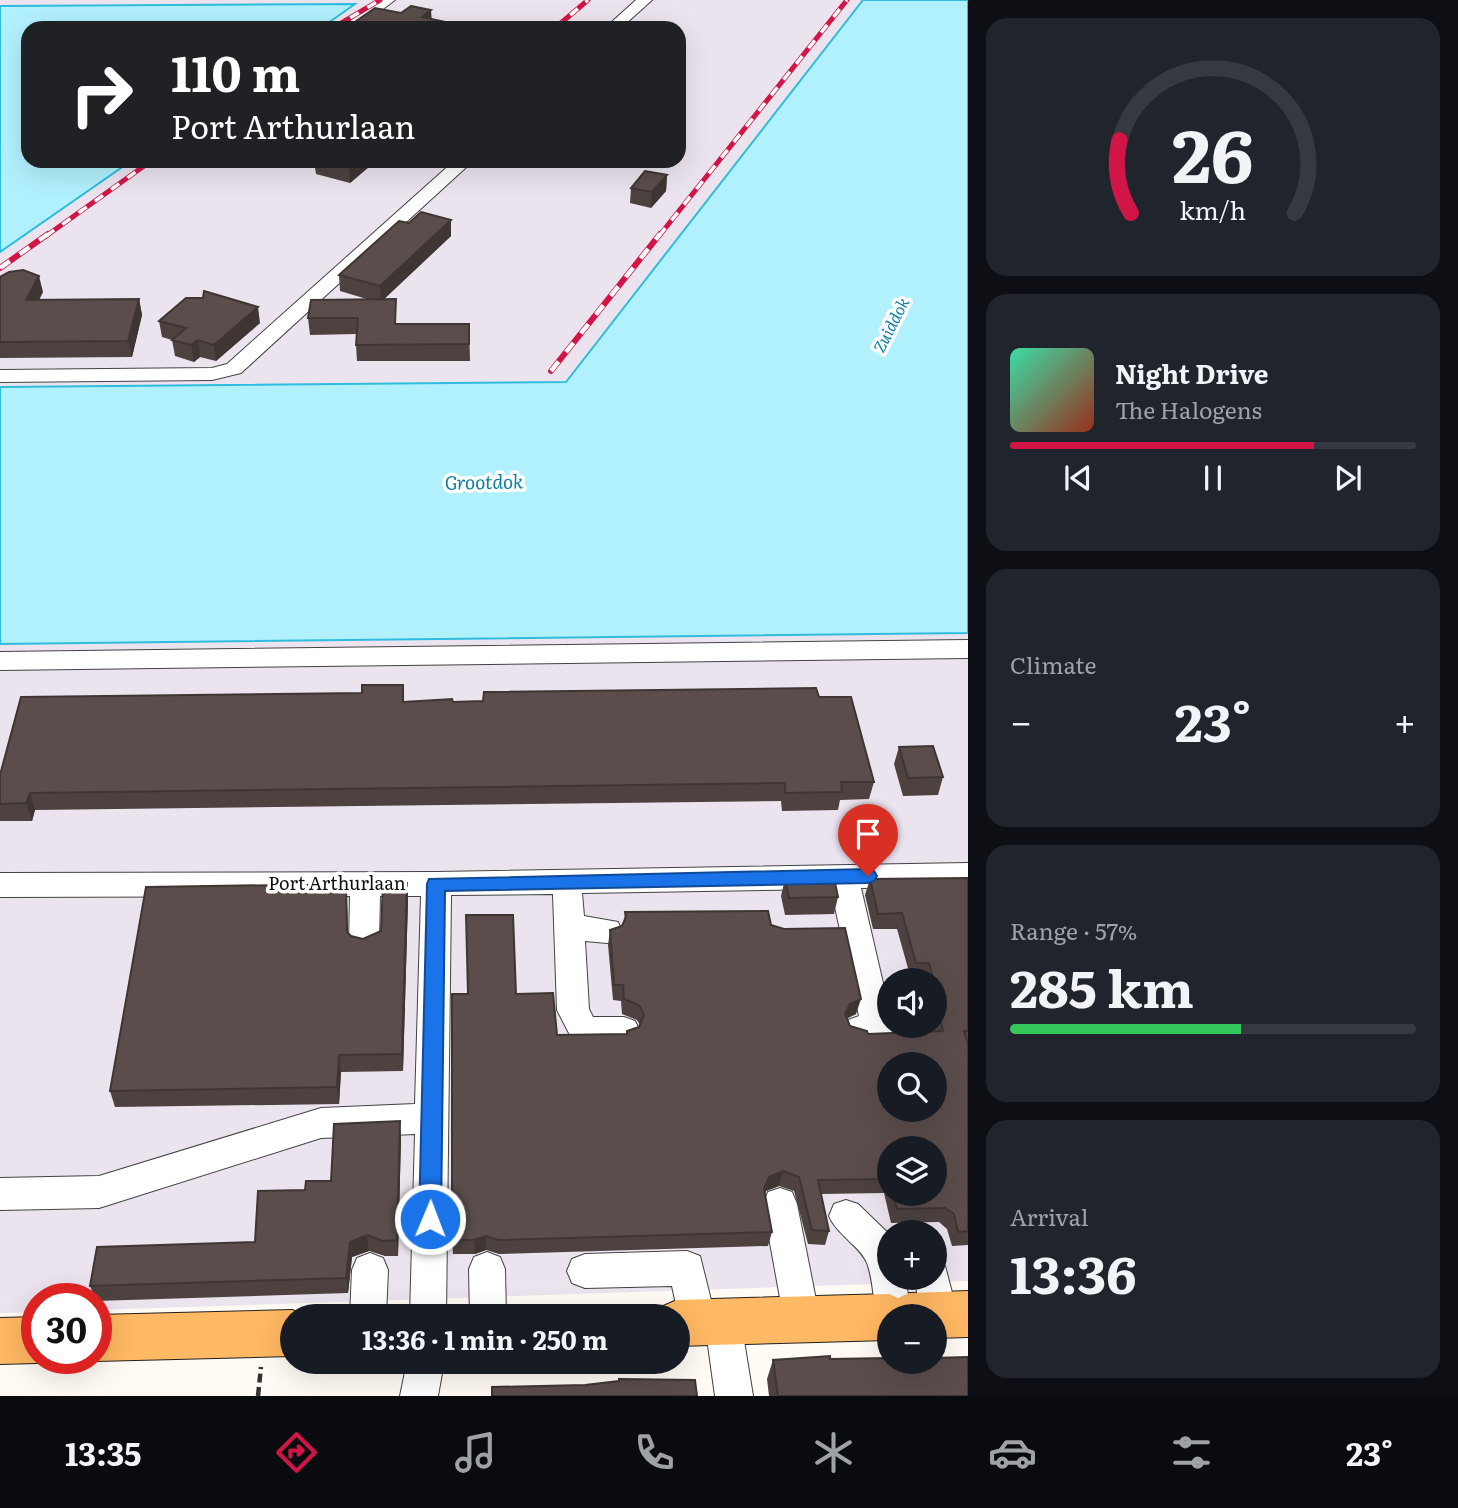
<!DOCTYPE html>
<meta charset="utf-8">
<style>
:root{--surface:#171b24;--page:#20242c;--text:#f1f3f6;--muted:#9ea1a6;--line:#363941;--accent:#d11647}
body{margin:0;font-family:Literata,serif;background:var(--page);color:var(--text);height:100vh;display:flex;flex-direction:column;font-size:26px;white-space:nowrap}
*{box-sizing:border-box;margin:0}
p{font-size:23px;color:var(--muted)}
.icon{flex:none;width:38px;height:38px;fill:none;stroke:currentColor;stroke-width:2;stroke-linecap:round;stroke-linejoin:round}
.map{position:relative;flex:1;overflow:hidden}
.drawer{display:flex;flex-direction:column;gap:18px;padding:18px;background:#0d0f14;width:490px}
.drawer>*{flex:none}
.guide{position:absolute;left:21px;top:21px;width:665px;height:147px;border-radius:21px;box-shadow:0 7px 28px #0002;background:#202124;color:#fff;overflow:hidden}
.fabs{position:absolute;left:877px;top:968px;display:grid;gap:14px}
.fabs a{display:grid;place-items:center;width:70px;height:70px;border-radius:50%;background:var(--surface);box-shadow:0 7px 28px #0002;font-size:35px}
.speed{position:absolute;left:21px;top:1283px;display:flex;gap:14px;font-size:35px;font-weight:700;text-align:center}
.speed>*{display:grid;place-content:center;width:91px;height:91px;border-radius:50%;background:var(--surface);box-shadow:0 7px 28px #0002;line-height:1}
.speed .limit{border:10px solid #d22;background:#fff;color:#111}
.pin{position:absolute;display:grid;place-items:center;width:60px;height:60px;color:#fff;margin:-72px -30px;border-radius:50% 50% 50% 0;rotate:-45deg;box-shadow:0 0 7px #0007}
.pin .icon{rotate:45deg}
.me{position:absolute;width:77px;margin:-38px;rotate:1deg;stroke-linejoin:round;filter:drop-shadow(0 0 5px #0008)}
.turn{display:flex;align-items:center;gap:24px;height:147px;padding:0 35px;font-size:32px}
.turn .icon{width:91px;height:91px;stroke-width:2.5}
.turn b{display:block;font-size:49px;line-height:60px}
.big{font-size:52px;font-weight:700;line-height:1.1}
.drawer .card{flex:1;display:flex;flex-direction:column;justify-content:center;gap:10px;min-width:0;padding:0 24px;border-radius:21px;background:var(--page)}
.drawer .dial{align-items:center;gap:0}
.dial svg{height:182px;overflow:visible;fill:none;stroke:var(--line);stroke-width:7;stroke-linecap:round;text-anchor:middle}
.dial text{fill:var(--text);stroke:none}
.song{display:flex;align-items:center;gap:21px}
.cover{width:84px;height:84px;border-radius:10px;background:linear-gradient(135deg,hsl(160 70% 55%),hsl(10 70% 35%))}
.played{height:7px;border-radius:4px;background:linear-gradient(90deg,var(--accent) 75%,var(--line) 75%)}
.keys{display:flex;justify-content:space-around;direction:ltr}
.heat{display:flex;justify-content:space-between;align-items:center;font-size:38px;direction:ltr}
.charge{height:10px;border-radius:5px;background:linear-gradient(90deg,#34c759 57%,var(--line) 0)}
.trip{position:absolute;left:280px;top:1304px;width:410px;height:70px;border-radius:35px;background:var(--surface);box-shadow:0 7px 28px #0002;font-weight:700;line-height:70px;text-align:center}
.tab-bar{display:flex;height:112px;justify-content:space-around;align-items:center;background:#090b0e;color:var(--muted)}
.tab-bar .icon{width:49px;height:49px}
.tab-bar .current{color:var(--accent)}
.tab-bar b{font-size:32px;color:var(--text)}
main{display:flex;flex:1;min-height:0}
.map>svg:first-child{display:block}
.industrial{fill:#ebe4ef;fill-rule:evenodd}
.water{fill:#b1f1fd;stroke:#2fbcdd;stroke-width:2}
.lines{fill:none;stroke-linecap:round;stroke-linejoin:round}
.minor-casing{stroke:#434343;stroke-width:2}
.major-casing{stroke:#212121;stroke-width:2}
.path{stroke:#323232;stroke-width:4.5;stroke-dasharray:9 4.5;stroke-linecap:butt}
.minor{fill:#fff;fill-rule:evenodd}
.major{fill:#ffb863;fill-rule:evenodd}
.rail-far1-casing{stroke:#d11647;stroke-width:5}
.rail-casing{stroke:#d11647;stroke-width:6}
.rail-far1{stroke:#fff;stroke-width:3.5;stroke-dasharray:10;stroke-linecap:butt}
.rail{stroke:#fff;stroke-width:4.5;stroke-dasharray:12;stroke-linecap:butt}
.wall{fill:#4d4240;fill-rule:evenodd}
.shaded-wall{fill:#3f3634}
.building{fill:#5a4d4b;stroke:#3f3634;stroke-width:2;fill-rule:evenodd}
.route{fill:#1a73e8;stroke:#114b97;stroke-width:2}
.labels{text-anchor:middle;stroke-width:7;stroke-linejoin:round;paint-order:stroke}
.far-water-label{font-size:16px;font-style:italic;fill:#0a80a2;stroke:#fff}
.street-label{font-size:18px;fill:#101010;stroke:#fff}
.water-label{font-size:19px;font-style:italic;fill:#0a80a2;stroke:#fff}
</style>
<main>
<div class="map">
<svg width="968" height="1396" viewBox="0 0 968 1396">
<rect width="100%" height="100%" fill="#fffaf3"/>
<!-- industrial -->
<path class="industrial" d="M0,0H863L566,382L0,387V252L131,161H679V28H321L353,5L0,6Z
M968,633V1281L96,1310V1298H37V1312L0,1313V644ZM889,980H934V1026H889ZM889,1064H934V1110H889ZM889,1148H934V1194H889ZM889,1232H934V1278H889Z"/>
<!-- water -->
<path class="water" d="M863,0H968V633L0,644V387L566,382Z
M355,4L321,28H28V161H131L0,252V6Z"/>
<g class="lines">
<!-- minor casing -->
<g class="minor-casing">
<path id="minor" d="M378,0H395L358,28H341Z
M636,0H652L621,28H605Z
M454,161H473L241,373L212,380L0,382V370L212,368L227,364Z
M968,640V658L0,670V652Z
M968,863V887L861,888L889,1009V1026H893L894,1030L889,1040C875,1045 862,1045 848,1040L843,1030L848,1020L859,1016L831,889L582,893L584,916L618,922L622,931L618,940L607,943L585,941L589,1009L593,1017H624L635,1021L640,1031L635,1041C617,1047 591,1047 573,1041L557,1010L553,894L451,895L446,1316H410L415,1134L321,1138L99,1208L0,1210V1178L99,1176L321,1108L415,1104L421,896H380L379,942L375,951L364,954L353,951L349,942L350,896L0,897V873L436,872Z
M780,1188L792,1192L797,1204L820,1320L815,1333L802,1338L789,1333L784,1320L763,1204L768,1192Z
M846,1200L858,1204L889,1234V1278H905L912,1316H889V1332L881,1329C872,1308 875,1284 867,1263C861,1247 837,1235 829,1216L834,1204Z
M687,1251L700,1256L713,1308L723,1304L736,1309L741,1322L753,1396H715L707,1338L698,1341L685,1336L680,1323L672,1286L585,1288L572,1283L567,1271L572,1259L585,1254Z
M487,1252L500,1257L505,1269L506,1316H470L469,1269L474,1257Z
M370,1253L383,1258L388,1270L386,1316H350L352,1270L357,1258Z
M934,1262L945,1266L958,1315L953,1328L940,1333L934,1331V1316H922L914,1278H934Z
M407,1362H444L438,1396H400Z"/>
</g>
<!-- major casing -->
<g class="major-casing">
<path id="major" d="M968,1291V1337L934,1338V1316H889V1340L677,1346V1316H657L661,1307L677,1300L889,1294L898,1298L909,1293Z
M292,1310L307,1316H292V1356L96,1361L88,1358H96V1315Z
M37,1317V1358H50L37,1363L0,1364V1318Z"/>
</g>
<!-- path -->
<path class="path" d="M258,1396L261,1367"/>
<!-- minor -->
<use href="#minor" class="minor"/>
<!-- major -->
<use href="#major" class="major"/>
<!-- rail-far1 casing -->
<g class="rail-far1-casing">
<path id="rail-far1" d="M333,28L380,0
M555,28L588,0
M46,236L151,161
M659,236L847,0"/>
</g>
<!-- rail casing -->
<g class="rail-casing">
<path id="rail" d="M0,268L48,234
M551,371L660,234"/>
</g>
<!-- rail-far1 -->
<use href="#rail-far1" class="rail-far1"/>
<!-- rail -->
<use href="#rail" class="rail"/>
</g>
<!-- wall -->
<path class="wall" d="M314,161H370V166L350,183L316,174Z
M667,175L666,191L651,208L630,203L631,188Z
M451,220V236L384,299H396V324H469L470,361H357L356,345L357,334L310,335L308,318L370,300L340,291L339,275L409,223Z
M0,277L43,292L39,300L139,299L142,315L132,357L0,358Z
M159,321L260,323L216,361L200,357L194,362L175,356L172,340L162,337Z
M819,697L874,782L869,799L840,800L838,810L782,811L781,801L35,810L32,821H0V775L404,702Z
M899,747L943,777L938,795L903,796L894,764Z
M968,878V1245L952,1246L947,1229L939,1222L891,1223L884,1193L821,1194L829,1231L825,1245L808,1244L794,1191L779,1186L766,1191L765,1192L772,1232L768,1246L499,1254L486,1250L475,1254H453L452,1240L468,994H516L557,1035L626,1034L639,1027L640,1025L637,1020L622,1014L621,1001L613,1000L608,945L610,930L622,926L624,922L625,912L771,925L856,1014L847,1018L850,1026L868,1034L934,1032L933,1026H934L935,1019L934,980H924V979H911L897,929H873L865,895L870,879ZM889,1148L934,1194H889Z
M785,879L838,897L834,914L785,915L781,896Z
M407,883L408,900L403,1071L341,1072L339,1104L115,1107L110,1091L347,902L348,934L351,936L363,939L381,931Z
M401,1137L398,1256H385L369,1251L352,1257L348,1293L96,1301V1298H95L90,1286L255,1242L305,1190L331,1181Z
M830,1359L968,1396H769L767,1379L773,1360Z"/>
<!-- shaded-wall -->
<path class="shaded-wall" d="M431,10L432,24L422,17Z
M357,161H370V166L350,183L349,168Z
M667,175L666,191L651,208L652,192Z
M451,220V236L381,302L380,286Z
M39,276L43,292L30,316L26,300Z
M139,299L142,315L132,357L128,341Z
M258,307L260,323L216,361L214,345Z
M198,340L200,357L194,362L191,345Z
M30,793L35,810L32,821L26,803Z
M407,883L408,900L403,1071L402,1054Z
M861,999L856,1014L846,1019L845,1014L850,1004Z
M339,1055L341,1072L339,1104L337,1087Z
M400,1121L401,1137L398,1256L397,1240Z
M783,1171L779,1186L766,1191L761,1203L764,1189L769,1177Z
M367,1235L369,1251L352,1257L348,1293L346,1278L350,1242Z
M486,1236V1250L475,1254L474,1240Z"/>
<!-- building -->
<path class="building" d="M411,6L431,10L422,17L473,28H346L375,8L401,13Z
M323,161H357L349,168Z
M645,171L667,175L652,192L631,188Z
M421,212L451,220L380,286L339,275L399,221L409,223Z
M23,270L39,276L26,300L139,299L128,341L0,342V277L9,272Z
M204,291L258,307L214,345L198,340L191,345L172,340L186,328L159,321L186,298H203Z
M396,299L395,324H469V344L356,345L358,318H308L311,300Z
M362,685H403V702L452,699L453,702L483,701L484,692L816,688L819,697H851L874,782H841L842,792L785,793V783L30,793L26,803L0,804V775L21,697L362,693Z
M933,746L943,777L908,778L899,747Z
M834,878L838,897L789,898L785,879Z
M968,878V1031H964L968,1044V1231L958,1232L954,1214L945,1208L897,1209L893,1194H934V1148H889V1179L818,1180L829,1231L812,1230L799,1177L783,1171L769,1177L764,1189L772,1232L499,1240L486,1236L474,1240H452V994H468L466,915H513L516,994L553,993L557,1035L627,1034V1031L639,1027L644,1015L639,1005L624,999L623,985H614L610,930L622,926L626,917L625,912L768,911L771,925L784,929L845,928L861,999L850,1004L845,1014L850,1026L867,1031L868,1034L943,1031L938,1010H942L929,963H916L902,913L878,914L870,879ZM889,1064H934V1110H889Z
M383,883H407L402,1054L339,1055L337,1087L110,1091L146,887L346,884L347,932L351,936L363,939L381,931Z
M400,1121L397,1240L383,1241L367,1235L350,1242L346,1278L90,1286L97,1247L255,1242L258,1191L305,1190L306,1181H331L334,1124Z
M830,1356V1359L889,1358V1362H934V1358L968,1357V1396H778L773,1360Z
M619,1379L695,1380L697,1396H492V1387L585,1385L619,1381Z"/>
<!-- route -->
<path class="route" d="M868,869L874,871L877,876L874,881L868,883L445,891L441,1219L437,1226L430,1229L422,1226L419,1219L427,884L429,879Z"/>
<g class="labels">
<!-- far-water labels -->
<g class="far-water-label">
<text transform="translate(891 325) rotate(-63)" y="6">Zuiddok</text>
</g>
<!-- street labels -->
<g class="street-label">
<text x="337" y="890">Port Arthurlaan</text>
</g>
<!-- water labels -->
<g class="water-label">
<text transform="translate(484 482) rotate(-1)" y="7">Grootdok</text>
</g>
</g>
</svg>
<div class="fabs">
<a><svg class="icon" aria-label="sound" viewBox="0 0 24 24"><path d="M4 9h4l5-4v14l-5-4H4zM17 9q2 3 0 6"/></svg></a>
<a><svg class="icon" aria-label="search" viewBox="0 0 24 24"><circle cx="10" cy="10" r="6"/><path d="M15 15l6 6"/></svg></a>
<a><svg class="icon" aria-label="layers" viewBox="0 0 24 24"><path d="M12 4l9 5-9 5-9-5zM3 14l9 5 9-5"/></svg></a>
<a>+</a>
<a>−</a>
</div>
<div class="speed"><div class="limit">30</div></div>
<div class="pin" style="left:868px;top:876px;background:#d93025"><svg class="icon" aria-label="arrive" viewBox="0 0 24 24"><path d="M6 21V4h12l-3 4 3 4H6"/></svg></div>
<svg class="me" style="left:430px;top:1219px" viewBox="-20 -20 40 40"><circle r="17" fill="#1a73e8" stroke="#fff" stroke-width="3"/><path d="M0-11L8 9 0 5-8 9z" fill="#fff"/></svg>
<div class="trip">13:36 · 1 min · 250 m</div>
<div class="guide">
<div class="turn"><svg class="icon" aria-label="right" viewBox="0 0 24 24"><path d="M7 20v-9h11M14 6l5 5-5 5"/></svg><div><b>110 m</b>Port Arthurlaan</div></div>
</div>
</div>
<section class="drawer">
<div class="card dial"><svg viewBox="0 0 100 80">
<path d="M14 69A42 42 0 1 1 86 69"/>
<path d="M14 69A42 42 0 0 1 9 37" stroke="#d11647"/>
<text x="50" y="56" font-size="32" font-weight="700">26</text>
<text x="50" y="72" font-size="11">km/h</text>
</svg></div>
<div class="card">
<div class="song"><i class="cover"></i><div><b>Night Drive</b><p>The Halogens</p></div></div>
<div class="played"></div>
<div class="keys"><svg class="icon" aria-label="previous" viewBox="0 0 24 24"><path d="M18 5L8 12l10 7zM5 5v14"/></svg><svg class="icon" aria-label="pause" viewBox="0 0 24 24"><path d="M8 5v14M16 5v14"/></svg><svg class="icon" aria-label="next" viewBox="0 0 24 24"><path d="M6 5l10 7-10 7zM19 5v14"/></svg></div>
</div>
<div class="card"><p>Climate</p>
<div class="heat"><a>−</a><b class="big">23°</b><a>+</a></div>
</div>
<div class="card"><p>Range · 57%</p><b class="big">285 km</b><div class="charge"></div></div>
<div class="card"><p>Arrival</p><b class="big">13:36</b></div>
</section>
</main>
<nav class="tab-bar">
<b>13:35</b>
<svg class="icon current" aria-label="directions" viewBox="0 0 24 24"><path d="M12 3l9 9-9 9-9-9zM9 14v-3h6M13 9l2 2-2 2"/></svg>
<svg class="icon" aria-label="music" viewBox="0 0 24 24"><path d="M9 18V5l10-2v13"/><circle cx="6" cy="18" r="3"/><circle cx="16" cy="16" r="3"/></svg>
<svg class="icon" aria-label="phone" viewBox="0 0 24 24"><path d="M5 4h4l2 5-3 2q2 4 5 5l2-3 5 2v4C11 20 4 13 5 4z"/></svg>
<svg class="icon" aria-label="climate" viewBox="0 0 24 24"><path d="M12 3v18M4 7l16 10M4 17L20 7"/></svg>
<svg class="icon" aria-label="car" viewBox="0 0 24 24"><path d="M5 17H2v-5l4-1 3-4h7l3 4 3 1v5h-3M9 17h6M6 11h13"/><circle cx="7" cy="17" r="2"/><circle cx="17" cy="17" r="2"/></svg>
<svg class="icon" aria-label="filters" viewBox="0 0 24 24"><path d="M4 7h16M4 17h16"/><circle cx="9" cy="7" r="2"/><circle cx="15" cy="17" r="2"/></svg>
<b>23°</b>
</nav>
